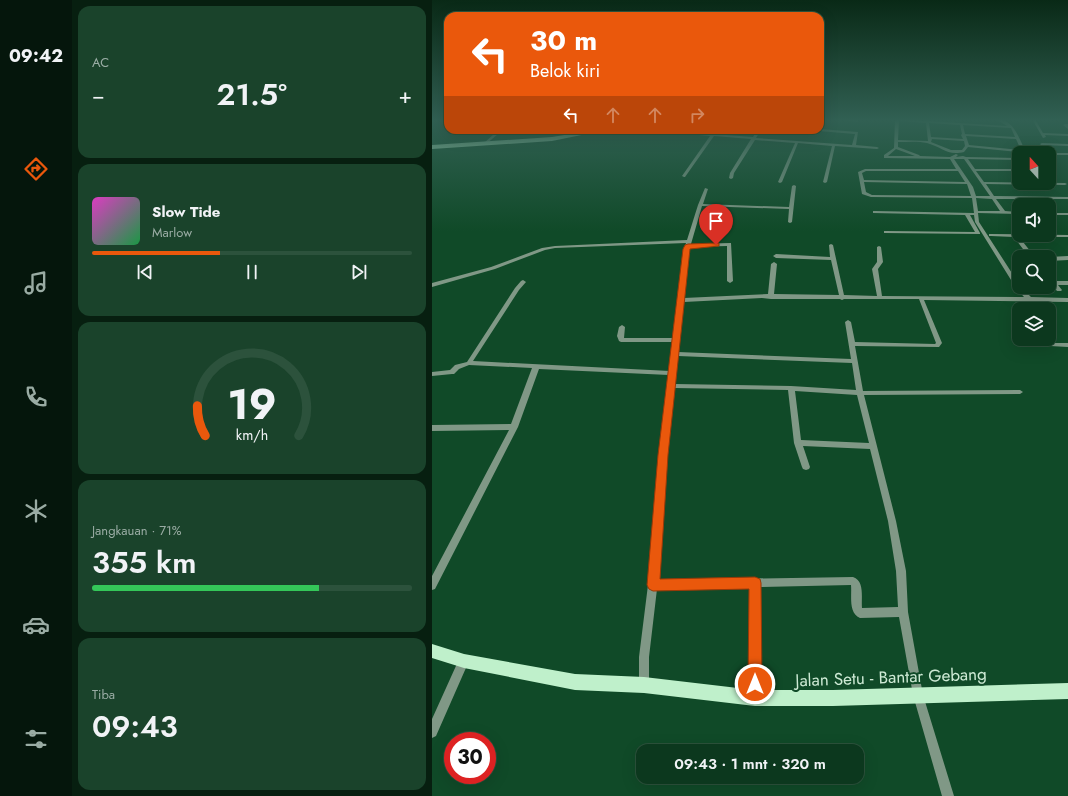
<!DOCTYPE html>
<html lang="id">
<meta charset="utf-8">
<style>
:root{--surface:#0c381e;--page:#1a432b;--text:#f1f3f6;--muted:#9aaca4;--line:#2c523c;--accent:#ea580c}
body{margin:0;font-family:Jost,sans-serif;background:var(--page);color:var(--text);height:100vh;display:flex;flex-direction:column;font-size:15px;white-space:nowrap}
*{box-sizing:border-box;margin:0}
p{font-size:13px;color:var(--muted)}
.icon{flex:none;width:22px;height:22px;fill:none;stroke:currentColor;stroke-width:2;stroke-linecap:round;stroke-linejoin:round}
.map{position:relative;flex:1;overflow:hidden}
.details{display:flex;flex-direction:column;gap:6px;padding:6px;background:#071f10;width:360px}
.details>*{flex:none}
.banner{position:absolute;left:12px;top:12px;width:380px;height:122px;border-radius:12px;box-shadow:0 4px 16px #0002,0 0 0 1px var(--line);background:#ea580c;color:#fff;overflow:hidden}
.needle{width:26px;rotate:339deg}
.buttons{position:absolute;left:580px;top:146px;display:grid;gap:8px}
.buttons a{display:grid;place-items:center;width:44px;height:44px;border-radius:8px;background:var(--surface);box-shadow:0 4px 16px #0002,0 0 0 1px var(--line);font-size:20px}
.speed{position:absolute;left:12px;top:732px;display:flex;gap:8px;font-size:20px;font-weight:700;text-align:center}
.speed>*{display:grid;place-content:center;width:52px;height:52px;border-radius:50%;background:var(--surface);box-shadow:0 4px 16px #0002,0 0 0 1px var(--line);line-height:1}
.speed .limit{border:6px solid #d22;background:#fff;color:#111}
.pin{position:absolute;display:grid;place-items:center;width:34px;height:34px;color:#fff;margin:-41px -17px;border-radius:50% 50% 50% 0;rotate:-45deg;box-shadow:0 0 4px #0007}
.pin .icon{rotate:45deg}
.me{position:absolute;width:44px;margin:-22px;rotate:0deg;stroke-linejoin:round;filter:drop-shadow(0 0 3px #0008)}
.turn{display:flex;align-items:center;gap:14px;height:84px;padding:0 20px;font-size:18px}
.turn .icon{width:52px;height:52px;stroke-width:2.5}
.turn b{display:block;font-size:28px;line-height:34px}
.lanes{display:flex;align-items:center;height:38px;padding:0 20px;background:#0003;justify-content:center;gap:20px;direction:ltr}
.lanes .off{opacity:.35}
.big{font-size:30px;font-weight:600;line-height:1.1}
.details .card{flex:1;display:flex;flex-direction:column;justify-content:center;gap:6px;min-width:0;padding:0 14px;border-radius:12px;background:var(--page)}
.details .dial{align-items:center;gap:0}
.dial svg{height:104px;overflow:visible;fill:none;stroke:var(--line);stroke-width:7;stroke-linecap:round;text-anchor:middle}
.dial text{fill:var(--text);stroke:none}
.song{display:flex;align-items:center;gap:12px}
.cover{width:48px;height:48px;border-radius:6px;background:linear-gradient(135deg,hsl(310 70% 55%),hsl(140 70% 35%))}
.played{height:4px;border-radius:2px;background:linear-gradient(90deg,var(--accent) 40%,var(--line) 40%)}
.keys{display:flex;justify-content:space-around;direction:ltr}
.heat{display:flex;justify-content:space-between;align-items:center;font-size:22px;direction:ltr}
.charge{height:6px;border-radius:3px;background:linear-gradient(90deg,#34c759 71%,var(--line) 0)}
.trip{position:absolute;left:204px;top:744px;width:228px;height:40px;border-radius:12px;background:var(--surface);box-shadow:0 4px 16px #0002,0 0 0 1px var(--line);font-weight:600;line-height:40px;text-align:center}
main{display:flex;flex:1;min-height:0}
.tab-bar{display:flex;flex-direction:column;width:72px;justify-content:space-around;align-items:center;background:#05160c;color:var(--muted)}
.tab-bar .icon{width:28px;height:28px}
.tab-bar .active{color:var(--accent)}
.tab-bar b{font-size:18px;color:var(--text)}
.map>svg:first-child{display:block}
.lines{fill:none;stroke-linecap:round;stroke-linejoin:round}
.minor{fill:#809886;fill-rule:evenodd}
.major{fill:#bff0cb;fill-rule:evenodd}
.route{fill:#ea580c;stroke:#983908}
.labels{text-anchor:middle;stroke-width:4;stroke-linejoin:round;paint-order:stroke}
.near-street-label{font-size:17px;fill:#ceead5;stroke:#104a28}
</style>
<main>
<nav class="tab-bar">
<b>09:42</b>
<svg class="icon active" aria-label="directions" viewBox="0 0 24 24"><path d="M12 3l9 9-9 9-9-9zM9 14v-3h6M13 9l2 2-2 2"/></svg>
<svg class="icon" aria-label="music" viewBox="0 0 24 24"><path d="M9 18V5l10-2v13"/><circle cx="6" cy="18" r="3"/><circle cx="16" cy="16" r="3"/></svg>
<svg class="icon" aria-label="phone" viewBox="0 0 24 24"><path d="M5 4h4l2 5-3 2q2 4 5 5l2-3 5 2v4C11 20 4 13 5 4z"/></svg>
<svg class="icon" aria-label="climate" viewBox="0 0 24 24"><path d="M12 3v18M4 7l16 10M4 17L20 7"/></svg>
<svg class="icon" aria-label="car" viewBox="0 0 24 24"><path d="M5 17H2v-5l4-1 3-4h7l3 4 3 1v5h-3M9 17h6M6 11h13"/><circle cx="7" cy="17" r="2"/><circle cx="17" cy="17" r="2"/></svg>
<svg class="icon" aria-label="filters" viewBox="0 0 24 24"><path d="M4 7h16M4 17h16"/><circle cx="9" cy="7" r="2"/><circle cx="15" cy="17" r="2"/></svg>
</nav>
<section class="details">
<div class="card"><p>AC</p>
<div class="heat"><a>−</a><b class="big">21.5°</b><a>+</a></div>
</div>
<div class="card">
<div class="song"><i class="cover"></i><div><b>Slow Tide</b><p>Marlow</p></div></div>
<div class="played"></div>
<div class="keys"><svg class="icon" aria-label="previous" viewBox="0 0 24 24"><path d="M18 5L8 12l10 7zM5 5v14"/></svg><svg class="icon" aria-label="pause" viewBox="0 0 24 24"><path d="M8 5v14M16 5v14"/></svg><svg class="icon" aria-label="next" viewBox="0 0 24 24"><path d="M6 5l10 7-10 7zM19 5v14"/></svg></div>
</div>
<div class="card dial"><svg viewBox="0 0 100 80">
<path d="M14 69A42 42 0 1 1 86 69"/>
<path d="M14 69A42 42 0 0 1 8 46" stroke="#ea580c"/>
<text x="50" y="56" font-size="32" font-weight="700">19</text>
<text x="50" y="72" font-size="11">km/h</text>
</svg></div>
<div class="card"><p>Jangkauan · 71%</p><b class="big">355 km</b><div class="charge"></div></div>
<div class="card"><p>Tiba</p><b class="big">09:43</b></div>
</section>
<div class="map">
<svg width="636" height="796" viewBox="0 0 636 796">
<rect width="100%" height="100%" fill="#104a28"/>
<g class="lines">
<!-- minor -->
<path class="minor" d="M405,119H419L427,121L425,122Z
M463,119L494,121L493,119H497V121L575,126L564,119C582,119 586,137 593,150L610,153H596L536,147L532,152C515,156 510,147 495,143C486,141 476,142 466,142V147L487,155L488,156L518,157L524,154L526,155L524,157L531,156L534,157L587,158V160L536,159L543,169H587V171H544L552,182L633,183L635,184L633,185L554,184L562,196L636,197V199H564L573,211L587,212V214L546,213L547,222L587,284V287H589L599,297L636,298V302L492,300L510,343L507,347L423,346L431,391L588,390L591,392L588,394L432,395L464,521L474,571L476,612L491,695L522,796H510L481,695L467,617L428,618C416,613 420,596 419,585L328,587V698L327,702L323,703L319,702L318,698V587L225,589L217,657V685L216,689L212,690L208,689L207,685V657L216,585L227,455L235,387V386L237,375L107,369L86,427L3,589L0,590V576L77,430L0,431V425L79,424L100,368L37,365L27,369L22,374H20L0,376V372L18,370L23,365L35,362L83,288L89,281L91,280L94,282L87,290L41,361L238,371L241,342H189L187,341L185,336L187,327L190,325L193,327L192,338H242L246,301L245,300L246,299L253,246L254,243L123,248L113,250L63,269L0,287V283L59,267L110,248L123,246L255,240L266,205L273,188L276,189L271,204L357,207L360,186L362,185L364,186L360,222L358,223L356,222L357,209L270,206L259,244L299,243L301,281L298,283L295,281V246L258,247L252,298L336,294L339,264L342,262L345,264L342,294L407,295L399,260L344,258L341,256L344,254L398,257L397,245L399,244L401,245L412,295L445,296L440,269L445,262V247L447,246L449,247L451,262L446,269L450,296L592,297L584,288L543,222L542,215H538L548,233V234L452,233V231H454L543,232L533,215L441,213V211H443L542,213L540,198L439,197L430,194L426,172L433,169H524L518,159L452,158V155L462,148ZM467,121L494,123L496,141L466,140ZM497,123L528,125L530,134L529,135L531,139L499,137ZM531,125L579,128L583,137L533,134ZM534,136L584,139L589,150L537,145ZM500,139L532,141L533,146L530,150H519L499,142ZM464,149L483,156H456ZM522,159H532L558,196H544L541,187ZM434,171H526L533,182L432,180L430,173ZM432,182L535,184L539,196L440,195L434,192ZM544,198L560,199L568,211H546ZM330,298L339,299H408L410,300L412,299H487L504,343L503,344L423,342L419,322L416,320L413,322L419,359L246,352L252,302ZM246,356L420,363L424,390L359,386L243,384ZM242,388L356,390L362,443L370,467L371,469L374,470L377,469L378,467L371,446L438,449L456,521L464,571L466,607L430,608C429,598 433,581 421,577L226,580L235,455ZM363,391L425,395L437,443L369,440Z
M600,119H603L611,133L636,134V136L613,135L614,137L611,138Z
M633,124H636V129L631,125Z
M388,129L426,132L424,145L445,147L447,148L445,149L403,146L395,182L393,183L391,182L400,146L366,143L350,182L348,183L346,182L363,143L323,140L302,173L301,178L299,179L297,178L298,173L319,139L282,136L253,177H252L250,176L278,136L212,130H227L321,137L325,130H329L324,138L420,145L423,134L387,131Z
M37,130H41L40,132H64L66,131L74,133L66,134L53,145H52V143L62,134H38L36,133Z
M147,130H151L145,136H143V134Z
M610,143L636,144V146L609,145L608,144Z
M616,153H636V155H617Z
M617,213H636V215H617Z
M557,234L636,235V237H587L603,257H597L582,237L559,236H557Z
M636,256V260L617,261V257Z
M617,275L619,276L623,281H636V285H626L630,290L629,291H625L617,281Z
M620,343H636V347L618,346L617,345L618,344Z
M32,656L36,657L37,661L4,736L0,738V719L28,657Z"/>
<!-- major -->
<path class="major" d="M163,130H174L120,141L0,149V145L120,137Z
M0,644L32,654L143,674L212,677L323,690H401L636,683V699L401,706H323L212,693L143,690L32,668L0,658Z"/>
</g>
<!-- sky -->
<linearGradient id="sky" x2="0" y2="1"><stop stop-color="#092916"/><stop offset="0.52" stop-color="#316053"/><stop offset="1" stop-color="#316053" stop-opacity="0"/></linearGradient>
<rect width="636" height="231" fill="url(#sky)"/>
<!-- route -->
<path class="route" d="M284,243H287V246L258,249L236,455L228,579L323,577L328,579L329,583L330,684L328,689L323,691L318,689L316,684L317,589L221,591L217,589L215,585L226,455L251,249L253,245L256,244Z"/>
<g class="labels">
<!-- near-street labels -->
<g class="near-street-label">
<text transform="translate(459 677) rotate(-2)" y="6">Jalan Setu - Bantar Gebang</text>
</g>
</g>
</svg>
<div class="buttons">
<a><svg class="needle" viewBox="-14 -14 28 28"><path d="M0-13l5 13h-10z" fill="#e53935"/><path d="M0 13l5-13h-10z" fill="#9aaca4"/></svg></a>
<a><svg class="icon" aria-label="sound" viewBox="0 0 24 24"><path d="M4 9h4l5-4v14l-5-4H4zM17 9q2 3 0 6"/></svg></a>
<a><svg class="icon" aria-label="search" viewBox="0 0 24 24"><circle cx="10" cy="10" r="6"/><path d="M15 15l6 6"/></svg></a>
<a><svg class="icon" aria-label="layers" viewBox="0 0 24 24"><path d="M12 4l9 5-9 5-9-5zM3 14l9 5 9-5"/></svg></a>
</div>
<div class="speed"><div class="limit">30</div></div>
<div class="pin" style="left:284px;top:245px;background:#d93025"><svg class="icon" aria-label="arrive" viewBox="0 0 24 24"><path d="M6 21V4h12l-3 4 3 4H6"/></svg></div>
<svg class="me" style="left:323px;top:684px" viewBox="-20 -20 40 40"><circle r="17" fill="#ea580c" stroke="#fff" stroke-width="3"/><path d="M0-11L8 9 0 5-8 9z" fill="#fff"/></svg>
<div class="trip">09:43 · 1 mnt · 320 m</div>
<div class="banner">
<div class="turn"><svg class="icon" aria-label="left" viewBox="0 0 24 24"><path d="M17 20v-9H6M10 6l-5 5 5 5"/></svg><div><b>30 m</b>Belok kiri</div></div>
<div class="lanes"><svg class="icon" aria-label="left" viewBox="0 0 24 24"><path d="M17 20v-9H6M10 6l-5 5 5 5"/></svg><svg class="icon off" aria-label="ahead" viewBox="0 0 24 24"><path d="M12 20V5M6 11l6-6 6 6"/></svg><svg class="icon off" aria-label="ahead" viewBox="0 0 24 24"><path d="M12 20V5M6 11l6-6 6 6"/></svg><svg class="icon off" aria-label="right" viewBox="0 0 24 24"><path d="M7 20v-9h11M14 6l5 5-5 5"/></svg></div>
</div>
</div>
</main>
